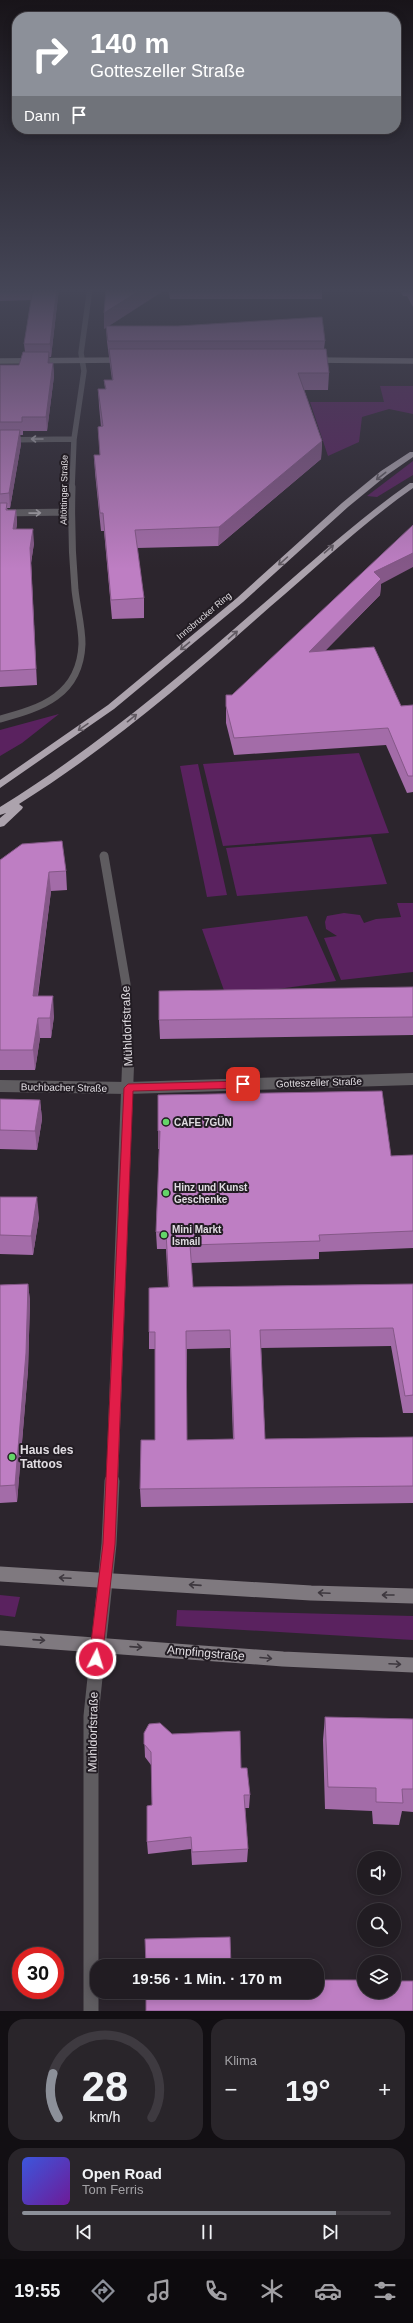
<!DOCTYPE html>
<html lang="de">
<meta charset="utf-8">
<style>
:root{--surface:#211c22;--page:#29252a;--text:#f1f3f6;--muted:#a2a1a5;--line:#3e3a40;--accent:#8c9099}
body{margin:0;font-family:Arial,sans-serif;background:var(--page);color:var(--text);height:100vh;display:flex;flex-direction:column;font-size:15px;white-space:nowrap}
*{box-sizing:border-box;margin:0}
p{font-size:13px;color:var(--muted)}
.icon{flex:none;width:22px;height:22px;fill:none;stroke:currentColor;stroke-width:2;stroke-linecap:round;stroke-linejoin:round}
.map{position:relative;height:2011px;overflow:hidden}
.drawer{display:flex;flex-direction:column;gap:8px;padding:8px;background:#120f13;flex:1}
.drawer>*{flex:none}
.guide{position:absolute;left:12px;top:12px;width:389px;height:122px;border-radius:16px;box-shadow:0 2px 10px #0003,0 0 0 1px var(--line);background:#8c9099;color:#fff;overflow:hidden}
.buttons{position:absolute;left:357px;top:1851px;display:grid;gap:8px}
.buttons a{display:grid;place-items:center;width:44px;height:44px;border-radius:50%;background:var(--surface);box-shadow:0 2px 10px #0003,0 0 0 1px var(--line);font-size:20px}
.speed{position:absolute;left:12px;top:1947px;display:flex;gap:8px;font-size:20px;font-weight:700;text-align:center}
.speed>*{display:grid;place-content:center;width:52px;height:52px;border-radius:50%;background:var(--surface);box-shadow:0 2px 10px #0003,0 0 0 1px var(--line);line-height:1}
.speed .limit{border:6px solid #d22;background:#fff;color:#111}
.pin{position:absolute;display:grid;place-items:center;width:34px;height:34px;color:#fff;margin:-17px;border-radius:8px;box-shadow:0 2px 6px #0006}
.me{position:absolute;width:44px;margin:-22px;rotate:5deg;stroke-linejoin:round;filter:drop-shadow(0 0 3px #0008)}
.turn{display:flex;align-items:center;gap:14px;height:84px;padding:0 12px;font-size:18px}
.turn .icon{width:52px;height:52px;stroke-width:2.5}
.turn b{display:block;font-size:28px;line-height:34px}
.then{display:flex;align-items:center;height:38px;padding:0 12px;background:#0003;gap:8px;font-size:15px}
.big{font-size:30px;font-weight:800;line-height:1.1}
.drawer .tile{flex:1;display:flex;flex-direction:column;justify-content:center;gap:6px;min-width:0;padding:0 14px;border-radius:16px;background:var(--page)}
.drawer .dial{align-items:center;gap:0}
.dial svg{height:104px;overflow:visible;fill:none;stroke:var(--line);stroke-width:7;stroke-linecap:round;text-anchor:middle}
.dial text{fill:var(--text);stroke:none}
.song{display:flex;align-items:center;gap:12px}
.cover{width:48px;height:48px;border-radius:6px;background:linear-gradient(135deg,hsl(230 70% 55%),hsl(280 70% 35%))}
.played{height:4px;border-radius:2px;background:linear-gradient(90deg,var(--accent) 85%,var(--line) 85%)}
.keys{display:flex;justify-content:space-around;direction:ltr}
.heat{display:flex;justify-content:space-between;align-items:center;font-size:22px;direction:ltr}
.drawer .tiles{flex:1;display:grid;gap:8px;grid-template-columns:1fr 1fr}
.tile:last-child{grid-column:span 2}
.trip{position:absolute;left:90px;top:1959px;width:234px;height:40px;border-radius:16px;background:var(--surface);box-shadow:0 2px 10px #0003,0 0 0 1px var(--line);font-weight:800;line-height:40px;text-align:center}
.tab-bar{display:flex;height:64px;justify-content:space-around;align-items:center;background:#0d0b0e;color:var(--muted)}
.tab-bar .icon{width:28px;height:28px}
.tab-bar .selected{color:var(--accent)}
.tab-bar b{font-size:18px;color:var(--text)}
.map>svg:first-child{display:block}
.green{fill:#5a225f}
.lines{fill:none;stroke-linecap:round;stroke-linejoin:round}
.street-far4{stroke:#5f5c60;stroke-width:5.5}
.street-far3{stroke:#5f5c60;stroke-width:7}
.street-far2{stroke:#5f5c60;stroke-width:9}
.street-far1{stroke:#5f5c60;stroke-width:12}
.street{stroke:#5f5c60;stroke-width:15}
.secondary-far1{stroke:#7f797f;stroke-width:5.5}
.secondary{stroke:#7f797f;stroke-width:15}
.highway{fill:#aca3ad;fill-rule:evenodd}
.wall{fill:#a36ca8;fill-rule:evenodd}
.shaded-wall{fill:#855888}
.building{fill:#be7ec3;stroke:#855888;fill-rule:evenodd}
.oneway{stroke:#a6a2a7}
.oneway2{stroke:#605961}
.oneway3{stroke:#3e383f}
.route{fill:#e11d48;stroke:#92132f}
.poi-dot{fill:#64d468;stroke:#221c23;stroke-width:1.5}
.labels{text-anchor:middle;stroke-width:4;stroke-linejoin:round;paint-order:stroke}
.far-street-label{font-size:9px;fill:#e0dce1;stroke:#221c23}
.street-label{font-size:10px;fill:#e0dce1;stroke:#221c23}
.poi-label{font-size:10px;font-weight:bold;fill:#e0dce1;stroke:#221c23;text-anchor:start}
.near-street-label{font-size:12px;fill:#e0dce1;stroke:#221c23}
.near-poi-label{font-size:12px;font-weight:bold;fill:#e0dce1;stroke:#221c23;text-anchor:start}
</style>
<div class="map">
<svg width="413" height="2011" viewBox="0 0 413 2011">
<rect width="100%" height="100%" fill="#2c252d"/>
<!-- green -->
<path class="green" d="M380,386H413V414L389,409L362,417L359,442L328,456L310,402H384Z
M413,461V475L377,497L367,496Z
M59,714L22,743L0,756V730Z
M359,753L389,833L223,846L203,764Z
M198,764L227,895L207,897L180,766Z
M371,837L387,884L237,896L226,848Z
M397,903H413V972L341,980L324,938L337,936L326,929L325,922L327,916L344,913L360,915L364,923L376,919L401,917Z
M307,916L336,981L226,996L202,929Z
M0,1595L20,1597L15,1617L0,1615Z
M177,1610L413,1616V1640L176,1626Z"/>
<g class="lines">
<!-- street-far4 -->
<path class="street-far4" d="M0,440L74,439
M72,488L74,439L84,371L81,353L90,288"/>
<!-- street-far3 -->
<path class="street-far3" d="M0,513L71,512
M0,719C42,708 80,695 82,644C82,627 77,608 75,590C72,556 71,521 72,487"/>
<!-- street-far2 -->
<path class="street-far2" d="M104,856L126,984L128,1067"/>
<!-- street-far1 -->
<path class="street-far1" d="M0,1086L128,1088L413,1079
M112,1482L128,1066"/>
<!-- street -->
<path class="street" d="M91,2011V1716L109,1544L112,1481"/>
<!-- secondary-far1 -->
<path class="secondary-far1" d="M313,360L413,361
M0,361L123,360"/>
<!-- secondary -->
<path class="secondary" d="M0,1574L311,1593L413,1596
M0,1638L283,1659L413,1665"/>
<!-- highway -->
<path class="highway" d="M410,452H413V457L387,475L348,507L243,602L114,709L0,788V780L108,705L237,598L342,503L381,471Z
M410,483H413V488C362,524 318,566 271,606C191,677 110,747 19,804L23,807L22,809L4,826L0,827V818L6,813L0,815V807C89,752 170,685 249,616C302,571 353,523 410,483Z"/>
</g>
<!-- wall -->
<path class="wall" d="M0,288H59L51,357H49L50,363H53L54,376L47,431H23V435H20L21,444L10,508H7L8,510H16L17,524L16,529L34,543L31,563L37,685L0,687V365H19L25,352L24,344L31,300L0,301Z
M168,288L108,326L325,341L324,349L329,373L328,390H304L322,441L321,459L218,546L137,548L144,598V618L112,619L104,531H101L95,473L94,455H100L98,427H101L99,406L98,389H105L104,380H112L110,365L109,357L107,342L106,328L104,329Z
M168,288H322V299H170Z
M398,288H413V307L407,296H403Z
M381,584L380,595L325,651L401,706L413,705V792L407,793L386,745L234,755L226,723V695H232Z
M0,860L66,871L67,890L51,891L38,996L54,1016L51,1038H40L35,1070H0Z
M413,987V1035L160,1039L159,1020Z
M0,1099L40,1100L42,1119L37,1150L0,1149Z
M158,1131L391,1156L413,1155V1248L319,1252V1259L191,1263L193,1287L413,1284V1413H403L391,1346L261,1348L265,1439L413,1437V1503L141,1507L140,1489L155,1440V1349H149V1332L168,1287L166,1249H157L156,1232L159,1149H158ZM230,1348L233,1439L187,1440V1349Z
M0,1197L39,1217L33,1255L0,1254Z
M28,1284L30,1301L28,1370L17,1502L0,1503V1285Z
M325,1717L413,1719V1812L402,1811L399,1825L373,1824L372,1811L325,1809L323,1740Z
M144,1733L172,1734L241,1768L250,1795L249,1808H245L248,1849L247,1862L192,1865L191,1849L148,1854L147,1842L152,1805L151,1765L145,1757Z"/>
<!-- shaded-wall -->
<path class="shaded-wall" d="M57,288H59L51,357L50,344Z
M144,288H168L104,329V313Z
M49,352L50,365L48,363Z
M53,363L54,376L47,431L46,417Z
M20,430L21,444L10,508L9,493Z
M322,441L321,459L218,546L219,527Z
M16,510L17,524L14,544L13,529Z
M33,529L34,543L31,563L37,685L30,548Z
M413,553V567L381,584L380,595L308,668L309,652L374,572Z
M49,872L51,891L35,1016L33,996Z
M53,996L54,1016L51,1038L50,1018Z
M38,1018L40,1038L35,1070L33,1050Z
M40,1100L42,1119L37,1150L35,1131Z
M158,1131H160L161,1148L158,1149Z
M37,1197L39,1217L33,1255L31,1236Z
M28,1284L30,1301L28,1370L17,1502L15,1485Z"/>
<!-- building -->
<path class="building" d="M0,288H57L50,344H24L33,288Z
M106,288H144L104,313Z
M322,317L325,341H108L106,326H178Z
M109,349H326L329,373H298L322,441L219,527L135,530L144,598L111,600L103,513H100L94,455H100L98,427L103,426L98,389H106L104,380H113Z
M23,352H49L48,363H53L46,417H22V422H0V365H19Z
M0,430H20L9,493L0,494Z
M0,503H7L6,510H16L13,529H33L30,548L36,669L0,671Z
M413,525V553L374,572L381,579L309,652L374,647L401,706L413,705V776H408L388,728L234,738L226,706V695H232Z
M62,841L66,871L49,872L33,996H53L50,1018H38L33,1050H0V860L22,844Z
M413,987V1017L159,1020V991Z
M382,1091L391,1156L413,1155V1231L319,1235L320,1241L190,1245L193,1287L413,1284V1395L405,1396L393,1328L260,1330L265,1439L413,1437V1486L140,1489L141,1440H155V1332H149V1288L169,1287L166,1232H156L160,1131H158V1095ZM230,1330L234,1439L187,1440L186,1331Z
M0,1099L40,1100L35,1131L0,1130Z
M0,1197H37L31,1236L0,1235Z
M28,1284L26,1353L15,1485L0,1486V1285Z
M325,1717L413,1719V1789H402L403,1803L376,1802V1788L328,1787Z
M160,1723L172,1734L240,1731L241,1768H247L250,1795H244L248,1849L192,1852L191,1837L147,1842V1806L152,1805L151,1752L144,1744V1733L149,1724Z
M230,1937L231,1966H146L145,1939Z
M317,1980H364V1992H394V1981H413V2011H146V1992H317Z"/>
<!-- one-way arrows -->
<defs><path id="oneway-shaft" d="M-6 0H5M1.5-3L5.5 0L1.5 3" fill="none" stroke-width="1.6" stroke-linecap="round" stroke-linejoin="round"/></defs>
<g class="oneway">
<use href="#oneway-shaft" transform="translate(37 439) rotate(180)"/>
<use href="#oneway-shaft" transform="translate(35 513) rotate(-1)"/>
</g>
<g class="oneway2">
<use href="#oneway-shaft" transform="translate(381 476) rotate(142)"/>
<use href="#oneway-shaft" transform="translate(329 549) rotate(-41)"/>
<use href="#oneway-shaft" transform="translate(283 561) rotate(138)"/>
<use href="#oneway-shaft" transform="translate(233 635) rotate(-41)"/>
<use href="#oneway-shaft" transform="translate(185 646) rotate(140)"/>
<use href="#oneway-shaft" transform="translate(132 718) rotate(-39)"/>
<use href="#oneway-shaft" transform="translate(83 727) rotate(145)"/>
</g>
<g class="oneway3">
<use href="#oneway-shaft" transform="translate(65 1578) rotate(-177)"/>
<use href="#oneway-shaft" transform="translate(195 1585) rotate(-176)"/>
<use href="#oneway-shaft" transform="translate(324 1593) rotate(-177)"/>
<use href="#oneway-shaft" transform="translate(388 1595) rotate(-180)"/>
<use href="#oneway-shaft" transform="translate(39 1640) rotate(4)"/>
<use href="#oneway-shaft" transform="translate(136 1647) rotate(4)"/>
<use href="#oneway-shaft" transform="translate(266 1658) rotate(5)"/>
<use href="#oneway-shaft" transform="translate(395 1664) rotate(3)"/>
</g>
<!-- sky -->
<linearGradient id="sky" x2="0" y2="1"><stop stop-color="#181419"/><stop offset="0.51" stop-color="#454657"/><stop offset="1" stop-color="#454657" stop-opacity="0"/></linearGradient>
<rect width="413" height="569" fill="url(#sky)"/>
<!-- route -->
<path class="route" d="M243,1081L248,1084L243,1088L133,1091L115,1544L102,1659L100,1663L96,1665L91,1663L89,1659L103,1544L124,1088L128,1084Z"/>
<!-- markers -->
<g class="poi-dot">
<circle cx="166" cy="1122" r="4"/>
<circle cx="166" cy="1193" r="4"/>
<circle cx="164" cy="1235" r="4"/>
<circle cx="12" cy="1457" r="4"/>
</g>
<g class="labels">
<!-- far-street labels -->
<g class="far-street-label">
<text transform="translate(64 490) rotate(-89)" y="3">Altöttinger Straße</text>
<text transform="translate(204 616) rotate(-40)" y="3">Innsbrucker Ring</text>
</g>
<!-- street labels -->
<g class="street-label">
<text transform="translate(319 1082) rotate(-2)" y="4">Gotteszeller Straße</text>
<text transform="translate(64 1087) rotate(1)" y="4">Buchbacher Straße</text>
</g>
<!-- poi labels -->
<g class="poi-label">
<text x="174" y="1126">CAFE 7GÜN</text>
<text x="174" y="1191">Hinz und Kunst<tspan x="174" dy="12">Geschenke</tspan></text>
<text x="172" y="1233">Mini Markt<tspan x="172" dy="12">Ismail</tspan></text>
</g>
<!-- near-street labels -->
<g class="near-street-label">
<text transform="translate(127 1026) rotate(-92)" y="4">Mühldorfstraße</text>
<text transform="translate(206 1653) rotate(5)" y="4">Ampfingstraße</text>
<text transform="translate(93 1732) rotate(-89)" y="4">Mühldorfstraße</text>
</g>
<!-- near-poi labels -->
<g class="near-poi-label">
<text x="20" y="1454">Haus des<tspan x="20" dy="14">Tattoos</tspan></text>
</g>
</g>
</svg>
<div class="buttons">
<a><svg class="icon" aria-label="sound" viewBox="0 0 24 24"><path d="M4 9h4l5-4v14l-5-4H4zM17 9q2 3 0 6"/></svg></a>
<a><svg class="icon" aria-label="search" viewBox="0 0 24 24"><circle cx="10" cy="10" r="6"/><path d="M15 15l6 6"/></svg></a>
<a><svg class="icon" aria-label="layers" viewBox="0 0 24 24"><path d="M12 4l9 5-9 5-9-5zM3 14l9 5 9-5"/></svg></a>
</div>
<div class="speed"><div class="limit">30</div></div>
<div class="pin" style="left:243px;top:1084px;background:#d93025"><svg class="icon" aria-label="arrive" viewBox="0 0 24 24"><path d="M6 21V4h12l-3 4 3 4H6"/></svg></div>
<svg class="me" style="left:96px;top:1659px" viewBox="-20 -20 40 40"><circle r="17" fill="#e11d48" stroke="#fff" stroke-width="3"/><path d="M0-11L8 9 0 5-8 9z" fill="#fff"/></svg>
<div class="trip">19:56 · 1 Min. · 170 m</div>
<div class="guide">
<div class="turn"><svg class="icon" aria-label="right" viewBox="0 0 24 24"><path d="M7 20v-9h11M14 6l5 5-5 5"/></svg><div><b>140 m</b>Gotteszeller Straße</div></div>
<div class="then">Dann<svg class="icon" aria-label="arrive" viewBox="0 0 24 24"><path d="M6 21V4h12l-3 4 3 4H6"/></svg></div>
</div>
</div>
<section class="drawer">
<div class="tiles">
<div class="tile dial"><svg viewBox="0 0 100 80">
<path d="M14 69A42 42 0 1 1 86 69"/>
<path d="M14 69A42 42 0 0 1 10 35" stroke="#8c9099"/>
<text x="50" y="56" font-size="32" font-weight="700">28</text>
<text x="50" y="72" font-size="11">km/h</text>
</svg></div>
<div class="tile"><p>Klima</p>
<div class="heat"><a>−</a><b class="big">19°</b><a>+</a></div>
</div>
<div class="tile">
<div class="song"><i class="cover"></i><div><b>Open Road</b><p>Tom Ferris</p></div></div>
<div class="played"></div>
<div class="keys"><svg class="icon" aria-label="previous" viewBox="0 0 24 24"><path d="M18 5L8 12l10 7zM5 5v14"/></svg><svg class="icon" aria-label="pause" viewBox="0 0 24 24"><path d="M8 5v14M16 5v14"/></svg><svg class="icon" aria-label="next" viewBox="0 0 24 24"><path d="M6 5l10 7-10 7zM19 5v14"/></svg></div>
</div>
</div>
</section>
<nav class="tab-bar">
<b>19:55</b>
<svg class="icon selected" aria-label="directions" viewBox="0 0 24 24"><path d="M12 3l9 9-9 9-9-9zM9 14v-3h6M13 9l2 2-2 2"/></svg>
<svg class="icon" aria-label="music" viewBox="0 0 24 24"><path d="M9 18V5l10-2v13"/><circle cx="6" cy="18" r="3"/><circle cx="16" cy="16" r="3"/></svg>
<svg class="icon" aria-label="phone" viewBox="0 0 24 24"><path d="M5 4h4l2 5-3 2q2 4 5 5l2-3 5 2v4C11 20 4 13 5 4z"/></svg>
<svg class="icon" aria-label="climate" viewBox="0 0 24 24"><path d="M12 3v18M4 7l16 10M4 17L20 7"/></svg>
<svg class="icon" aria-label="car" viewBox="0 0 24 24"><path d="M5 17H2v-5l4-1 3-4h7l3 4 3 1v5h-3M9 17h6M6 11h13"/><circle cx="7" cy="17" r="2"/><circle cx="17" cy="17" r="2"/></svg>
<svg class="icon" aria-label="filters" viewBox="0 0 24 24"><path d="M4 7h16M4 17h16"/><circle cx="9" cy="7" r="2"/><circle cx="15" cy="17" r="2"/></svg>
</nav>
